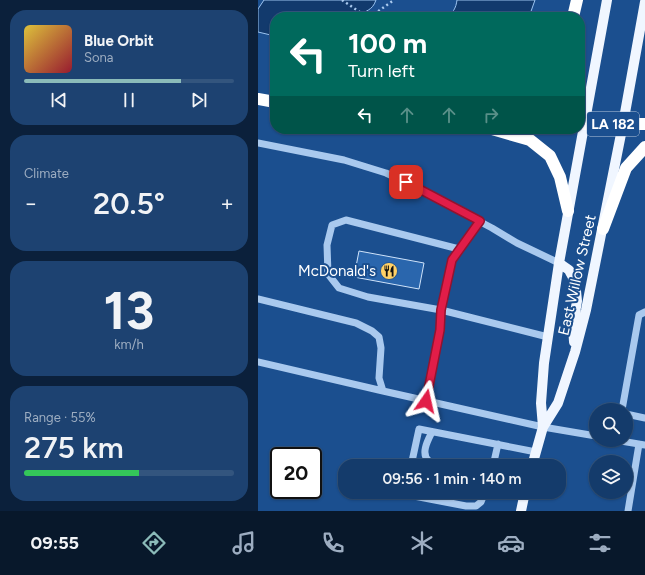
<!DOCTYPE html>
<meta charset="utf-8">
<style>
:root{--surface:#143b6b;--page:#1d4271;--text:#f1f3f6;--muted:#9dadc1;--line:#33557e;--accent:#8bbbb9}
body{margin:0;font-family:Figtree,sans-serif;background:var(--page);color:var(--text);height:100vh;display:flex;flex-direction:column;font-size:15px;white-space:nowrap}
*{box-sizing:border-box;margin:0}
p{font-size:13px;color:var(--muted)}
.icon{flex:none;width:22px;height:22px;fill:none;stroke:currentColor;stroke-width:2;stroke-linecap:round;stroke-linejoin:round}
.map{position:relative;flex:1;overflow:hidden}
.sheet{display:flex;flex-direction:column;gap:10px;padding:10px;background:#0b203b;width:258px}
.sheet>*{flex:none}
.guide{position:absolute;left:12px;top:12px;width:315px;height:122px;border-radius:16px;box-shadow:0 1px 3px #0004,0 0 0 1px var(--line);background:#00695c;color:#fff;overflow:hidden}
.buttons{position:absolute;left:331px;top:403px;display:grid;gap:8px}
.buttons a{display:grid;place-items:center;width:44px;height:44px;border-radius:50%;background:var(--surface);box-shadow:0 1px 3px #0004,0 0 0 1px var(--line);font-size:20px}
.speed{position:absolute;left:12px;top:447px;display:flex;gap:8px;font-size:20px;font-weight:700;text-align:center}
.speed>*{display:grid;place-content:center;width:52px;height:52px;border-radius:50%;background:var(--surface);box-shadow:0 1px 3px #0004,0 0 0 1px var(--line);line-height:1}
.speed .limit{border:2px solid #111;border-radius:6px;background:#fff;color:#111}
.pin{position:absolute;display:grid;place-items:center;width:34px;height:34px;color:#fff;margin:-17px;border-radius:8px;box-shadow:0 2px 6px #0006}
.me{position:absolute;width:44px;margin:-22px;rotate:11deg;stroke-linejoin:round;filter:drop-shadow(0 0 3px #0008)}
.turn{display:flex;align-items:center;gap:14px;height:84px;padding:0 12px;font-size:18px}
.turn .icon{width:52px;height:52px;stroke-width:2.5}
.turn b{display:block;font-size:28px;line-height:34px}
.lanes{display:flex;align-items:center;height:38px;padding:0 12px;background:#0003;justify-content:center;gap:20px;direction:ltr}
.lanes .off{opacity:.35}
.big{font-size:30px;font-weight:600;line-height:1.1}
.sheet .widget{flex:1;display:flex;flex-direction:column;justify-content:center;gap:6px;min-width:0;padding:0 14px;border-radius:16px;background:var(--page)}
.sheet .dial{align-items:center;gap:0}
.dial b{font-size:52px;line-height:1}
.song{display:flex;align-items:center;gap:12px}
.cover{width:48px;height:48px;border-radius:6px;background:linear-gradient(135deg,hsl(50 70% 55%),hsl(350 70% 35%))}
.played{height:4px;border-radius:2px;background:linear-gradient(90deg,var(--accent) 75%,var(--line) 75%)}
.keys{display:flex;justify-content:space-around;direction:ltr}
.heat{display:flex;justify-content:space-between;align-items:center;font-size:22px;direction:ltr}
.charge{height:6px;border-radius:3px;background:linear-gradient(90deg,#34c759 55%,var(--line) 0)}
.trip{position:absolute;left:80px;top:459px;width:228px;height:40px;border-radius:16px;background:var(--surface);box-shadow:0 1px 3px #0004,0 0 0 1px var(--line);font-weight:600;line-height:40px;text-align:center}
.tabs{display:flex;height:64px;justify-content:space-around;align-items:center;background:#08182b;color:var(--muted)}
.tabs .icon{width:28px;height:28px}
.tabs .current{color:var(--accent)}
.tabs b{font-size:18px;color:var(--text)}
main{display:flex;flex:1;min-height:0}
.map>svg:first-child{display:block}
.water{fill:#123a6d;stroke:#9cc4f0}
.building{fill:#2a66ad;stroke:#cfe3fa}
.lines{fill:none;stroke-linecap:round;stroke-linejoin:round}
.path{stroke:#a9c9ee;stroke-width:2.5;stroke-dasharray:2 3;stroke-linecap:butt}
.minor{stroke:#a9c9ee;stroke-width:7}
.major{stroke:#f0f6ff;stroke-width:10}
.highway{stroke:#fff;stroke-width:12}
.route-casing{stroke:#92132f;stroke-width:10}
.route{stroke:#e11d48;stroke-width:7}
.labels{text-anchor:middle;stroke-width:4;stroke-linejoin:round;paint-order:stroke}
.shield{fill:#1b4f8f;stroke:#bbcadd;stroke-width:1}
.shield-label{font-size:14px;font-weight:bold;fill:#fff}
.poi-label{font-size:15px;fill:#fff;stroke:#1b4f8f;text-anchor:end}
.street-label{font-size:15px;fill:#fff;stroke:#1b4f8f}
</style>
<main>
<section class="sheet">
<div class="widget">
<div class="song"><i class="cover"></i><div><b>Blue Orbit</b><p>Sona</p></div></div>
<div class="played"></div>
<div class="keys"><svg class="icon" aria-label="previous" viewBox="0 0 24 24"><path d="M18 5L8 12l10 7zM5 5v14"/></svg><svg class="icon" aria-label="pause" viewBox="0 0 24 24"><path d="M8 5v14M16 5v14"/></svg><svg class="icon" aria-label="next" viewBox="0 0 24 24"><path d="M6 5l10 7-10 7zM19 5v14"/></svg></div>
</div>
<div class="widget"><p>Climate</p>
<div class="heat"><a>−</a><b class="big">20.5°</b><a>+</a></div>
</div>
<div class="widget dial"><b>13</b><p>km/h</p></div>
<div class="widget"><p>Range · 55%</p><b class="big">275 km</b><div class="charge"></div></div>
</section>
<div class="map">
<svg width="387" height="511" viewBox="0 0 387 511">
<rect width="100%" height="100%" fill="#1b4f8f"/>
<!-- water -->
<path class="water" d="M6,0H118C114,12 107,9 102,17H17V36L0,32V9Z
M199,0H277L271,17H187C195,14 198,8 199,0Z"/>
<!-- building -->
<path class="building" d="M101,251L166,263L161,289L96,277Z"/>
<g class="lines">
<!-- path -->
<path class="path" d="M84,0L109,17
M112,17L136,0"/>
<!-- minor -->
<path class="minor" d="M0,143L86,160L128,173L147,182L234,228L259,243L301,263
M221,221L194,260L183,310L290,337
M0,299L98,323L114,331L121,337L123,348L121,378L125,391L0,362
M125,391L285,427L338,436
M168,401L182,330L183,310L110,297L81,288L70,274L69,245L74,225L88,220L201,249
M364,410L381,315L387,312
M368,414L387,418
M174,432C170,440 162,454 171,461C175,464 182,465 187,466
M357,440L387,445
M153,466L161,429L278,452
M235,466L240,444
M150,492L151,494L156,496L208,506H218L223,502L227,492
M370,511L381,444"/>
<!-- major -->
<path class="major" d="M301,263L311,270L317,281L319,301L315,325L316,342
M285,427L283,403L286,363L301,263L349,0
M274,466L285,427L300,403L317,352L328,310L365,124L387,2
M263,511L267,492"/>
<!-- highway -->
<path class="highway" d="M315,17L319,0
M0,99L17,102
M322,124H387
M234,129L272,140L292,156L302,177L310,211
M345,229L368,168L387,147"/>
</g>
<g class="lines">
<!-- route casing -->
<g class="route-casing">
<path id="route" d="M148,182L222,221L194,260L183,310L182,330L168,401"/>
</g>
<!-- route -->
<use href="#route" class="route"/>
</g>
<!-- icons -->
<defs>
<g id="restaurant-disc" transform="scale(0.9)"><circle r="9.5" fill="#ffd166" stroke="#1b4f8f"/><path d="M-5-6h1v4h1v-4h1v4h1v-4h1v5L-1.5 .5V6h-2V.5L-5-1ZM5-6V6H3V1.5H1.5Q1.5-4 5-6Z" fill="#111"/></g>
</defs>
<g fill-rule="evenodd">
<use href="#restaurant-disc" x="131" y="271"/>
</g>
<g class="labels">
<!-- shield labels -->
<rect class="shield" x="329" y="112" width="52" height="24" rx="3"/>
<g class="shield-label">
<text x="355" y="129">LA 182</text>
</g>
<!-- poi labels -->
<g class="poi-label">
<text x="118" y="276">McDonald's</text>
</g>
<!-- street labels -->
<g class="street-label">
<text transform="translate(319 275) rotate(-77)" y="5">East Willow Street</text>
</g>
</g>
</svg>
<div class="buttons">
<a><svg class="icon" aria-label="search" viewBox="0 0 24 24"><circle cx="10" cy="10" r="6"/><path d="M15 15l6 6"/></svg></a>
<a><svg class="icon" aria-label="layers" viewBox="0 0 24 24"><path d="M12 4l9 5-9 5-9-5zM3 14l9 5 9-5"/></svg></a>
</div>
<div class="speed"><div class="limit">20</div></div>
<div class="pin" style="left:148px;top:182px;background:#d93025"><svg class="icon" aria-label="arrive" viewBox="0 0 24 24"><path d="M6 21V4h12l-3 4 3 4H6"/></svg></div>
<svg class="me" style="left:168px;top:401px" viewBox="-20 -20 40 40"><path d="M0-17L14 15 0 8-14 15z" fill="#e11d48" stroke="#fff" stroke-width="4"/></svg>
<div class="trip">09:56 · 1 min · 140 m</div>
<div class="guide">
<div class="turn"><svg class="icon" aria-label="left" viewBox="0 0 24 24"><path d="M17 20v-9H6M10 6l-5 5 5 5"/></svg><div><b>100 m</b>Turn left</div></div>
<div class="lanes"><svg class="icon" aria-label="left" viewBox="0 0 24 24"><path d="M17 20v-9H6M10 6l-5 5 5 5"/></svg><svg class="icon off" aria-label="ahead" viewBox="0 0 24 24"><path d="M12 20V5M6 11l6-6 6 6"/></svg><svg class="icon off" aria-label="ahead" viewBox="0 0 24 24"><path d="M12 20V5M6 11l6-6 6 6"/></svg><svg class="icon off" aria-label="right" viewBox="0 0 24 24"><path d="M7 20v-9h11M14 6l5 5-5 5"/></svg></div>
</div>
</div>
</main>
<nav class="tabs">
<b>09:55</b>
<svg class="icon current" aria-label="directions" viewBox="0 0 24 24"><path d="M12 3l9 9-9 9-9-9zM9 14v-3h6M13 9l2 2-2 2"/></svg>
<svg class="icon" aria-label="music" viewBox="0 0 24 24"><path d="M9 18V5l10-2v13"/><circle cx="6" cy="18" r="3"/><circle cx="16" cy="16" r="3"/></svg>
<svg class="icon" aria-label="phone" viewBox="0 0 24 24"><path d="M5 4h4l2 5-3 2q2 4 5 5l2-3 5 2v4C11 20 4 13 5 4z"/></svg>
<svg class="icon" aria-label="climate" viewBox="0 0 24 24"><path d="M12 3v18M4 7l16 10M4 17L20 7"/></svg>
<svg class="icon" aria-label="car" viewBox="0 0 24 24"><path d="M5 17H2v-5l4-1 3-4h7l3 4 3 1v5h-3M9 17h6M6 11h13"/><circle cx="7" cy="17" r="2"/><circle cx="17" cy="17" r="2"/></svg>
<svg class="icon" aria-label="filters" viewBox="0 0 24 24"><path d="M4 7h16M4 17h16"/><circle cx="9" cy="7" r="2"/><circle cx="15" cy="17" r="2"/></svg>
</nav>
